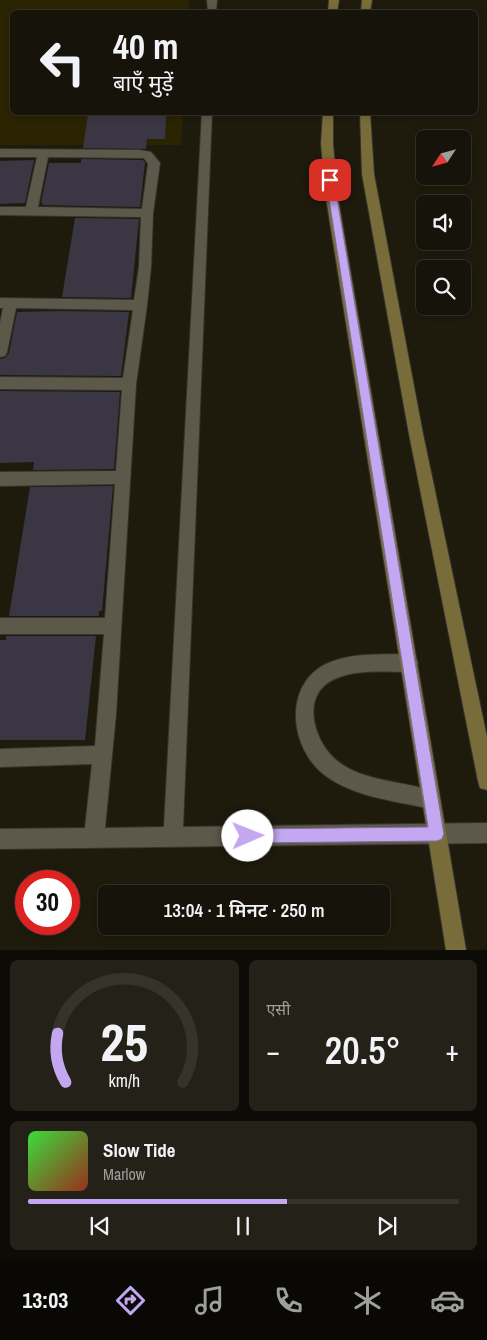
<!DOCTYPE html>
<html lang="hi">
<meta charset="utf-8">
<style>
:root{--surface:#16140a;--page:#232118;--text:#f1f3f6;--muted:#9e9e9c;--line:#35332b;--accent:#c4a7f1}
body{margin:0;font-family:"Archivo Narrow","Noto Sans Devanagari",sans-serif;background:var(--page);color:var(--text);height:100vh;display:flex;flex-direction:column;font-size:19px;white-space:nowrap}
*{box-sizing:border-box;margin:0}
p{font-size:16px;color:var(--muted)}
.icon{flex:none;width:28px;height:28px;fill:none;stroke:currentColor;stroke-width:2;stroke-linecap:round;stroke-linejoin:round}
.map{position:relative;height:950px;overflow:hidden}
.sheet{display:flex;flex-direction:column;gap:10px;padding:10px;background:#0c0b06;flex:1}
.sheet>*{flex:none}
.banner{position:absolute;left:10px;top:10px;width:468px;height:105px;border-radius:8px;box-shadow:0 2px 8px #0003,0 0 0 1px var(--line);background:#16140a;color:var(--text);overflow:hidden}
.needle{width:32px;rotate:234deg}
.fabs{position:absolute;left:416px;top:130px;display:grid;gap:10px}
.fabs a{display:grid;place-items:center;width:55px;height:55px;border-radius:8px;background:var(--surface);box-shadow:0 2px 8px #0003,0 0 0 1px var(--line);font-size:25px}
.speed{position:absolute;left:15px;top:870px;display:flex;gap:10px;font-size:25px;font-weight:700;text-align:center}
.speed>*{display:grid;place-content:center;width:65px;height:65px;border-radius:50%;background:var(--surface);box-shadow:0 2px 8px #0003,0 0 0 1px var(--line);line-height:1}
.speed .limit{border:8px solid #d22;background:#fff;color:#111}
.pin{position:absolute;display:grid;place-items:center;width:42px;height:42px;color:#fff;margin:-21px;border-radius:10px;box-shadow:0 2px 8px #0006}
.me{position:absolute;width:55px;margin:-28px;rotate:89deg;stroke-linejoin:round;filter:drop-shadow(0 0 4px #0008)}
.turn{display:flex;align-items:center;gap:18px;height:105px;padding:0 20px;font-size:22px}
.turn .icon{width:65px;height:65px;stroke-width:2.5}
.turn b{display:block;font-size:35px;line-height:42px}
.big{font-size:38px;font-weight:600;line-height:1.1}
.sheet .card{flex:1;display:flex;flex-direction:column;justify-content:center;gap:8px;min-width:0;padding:0 18px;border-radius:8px;background:var(--page)}
.sheet .dial{align-items:center;gap:0}
.dial svg{height:130px;overflow:visible;fill:none;stroke:var(--line);stroke-width:7;stroke-linecap:round;text-anchor:middle}
.dial text{fill:var(--text);stroke:none}
.song{display:flex;align-items:center;gap:15px}
.cover{width:60px;height:60px;border-radius:8px;background:linear-gradient(135deg,hsl(120 70% 55%),hsl(10 70% 35%))}
.played{height:5px;border-radius:2px;background:linear-gradient(90deg,var(--accent) 60%,var(--line) 60%)}
.keys{display:flex;justify-content:space-around;direction:ltr}
.heat{display:flex;justify-content:space-between;align-items:center;font-size:28px;direction:ltr}
.sheet .tiles{flex:1;display:grid;gap:10px;grid-template-columns:1fr 1fr}
.card:last-child{grid-column:span 2}
.trip{position:absolute;left:98px;top:885px;width:292px;height:50px;border-radius:8px;background:var(--surface);box-shadow:0 2px 8px #0003,0 0 0 1px var(--line);font-weight:600;line-height:50px;text-align:center}
.menu{display:flex;height:80px;justify-content:space-around;align-items:center;background:#090804;color:var(--muted)}
.menu .icon{width:35px;height:35px}
.menu .on{color:var(--accent)}
.menu b{font-size:22px;color:var(--text)}
.map>svg:first-child{display:block}
.green{fill:#2b2402}
.building{fill:#3b3644}
.lines{fill:none;stroke-linecap:round;stroke-linejoin:round}
.lane-casing{stroke:#36342e;stroke-width:2}
.street-casing{stroke:#36342e;stroke-width:2}
.secondary-casing{stroke:#36342e;stroke-width:2}
.lane{fill:#5d594a;fill-rule:evenodd}
.street{fill:#5d594a;fill-rule:evenodd}
.secondary{fill:#786d3a;fill-rule:evenodd}
.route{fill:#c4a7f1;stroke:#7f6d9d}
</style>
<div class="map">
<svg width="487" height="950" viewBox="0 0 487 950">
<rect width="100%" height="100%" fill="#1e1b0d"/>
<!-- green -->
<path class="green" d="M0,0H189V12H12V112L183,113L181,145H0Z"/>
<!-- building -->
<path class="building" d="M88,115H166L165,139H147L146,149L83,148Z
M81,159L143,160L145,163L140,207L42,205L43,203H41L49,163H81Z
M34,160L25,203L0,204V161Z
M75,218L139,219L131,298L62,297Z
M60,311L129,312L121,376L0,375V359L5,358L9,353L17,312Z
M0,391L120,392L114,469L33,470L34,462L0,463Z
M113,486L102,611H99V616H9L30,487Z
M6,636H96L85,740H0V640H6Z"/>
<g class="lines">
<!-- lane casing -->
<g class="lane-casing">
<path id="lane" d="M409,654L415,657L418,663L415,669L409,672C386,672 359,669 337,678C297,693 314,748 343,765C371,783 407,781 438,793L440,800L438,807L431,809C397,801 356,798 326,776C290,750 282,686 326,664C351,652 382,655 409,654Z"/>
</g>
<!-- street casing -->
<g class="street-casing">
<path id="street" d="M207,0H217L216,12H208Z
M202,112H212L183,827L487,823V843L0,849V829L85,828L92,764L0,767V749L95,746L104,634H0V618H105L115,484L0,486V472L116,471L122,390L0,389V377L123,378L133,310L16,308L7,352L5,356L0,357V323L3,308H0V298L134,300L139,267L141,217L0,215V207H26L37,157H0V149L139,150L151,152L160,163L153,213L151,267L147,305L136,384L116,714L105,828L164,827ZM48,157L144,158L148,164L142,209L38,207Z"/>
</g>
<!-- secondary casing -->
<g class="secondary-casing">
<path id="secondary" d="M329,0H339L337,12H328Z
M362,0H372L370,12H361Z
M323,112H333V144L338,198L466,950H446L326,198L321,144Z
M360,112H370L374,174L423,434L487,737V790L480,788L478,781L409,434L362,174Z"/>
</g>
<!-- lane -->
<use href="#lane" class="lane"/>
<!-- street -->
<use href="#street" class="street"/>
<!-- secondary -->
<use href="#secondary" class="secondary"/>
</g>
<!-- route -->
<path class="route" d="M330,177L334,180L444,834L442,839L437,841L248,843L243,841L241,836L243,831L248,829L428,827L326,180Z"/>
</svg>
<div class="fabs">
<a><svg class="needle" viewBox="-14 -14 28 28"><path d="M0-13l5 13h-10z" fill="#e53935"/><path d="M0 13l5-13h-10z" fill="#9e9e9c"/></svg></a>
<a><svg class="icon" aria-label="sound" viewBox="0 0 24 24"><path d="M4 9h4l5-4v14l-5-4H4zM17 9q2 3 0 6"/></svg></a>
<a><svg class="icon" aria-label="search" viewBox="0 0 24 24"><circle cx="10" cy="10" r="6"/><path d="M15 15l6 6"/></svg></a>
</div>
<div class="speed"><div class="limit">30</div></div>
<div class="pin" style="left:330px;top:180px;background:#d93025"><svg class="icon" aria-label="arrive" viewBox="0 0 24 24"><path d="M6 21V4h12l-3 4 3 4H6"/></svg></div>
<svg class="me" style="left:248px;top:836px" viewBox="-20 -20 40 40"><circle r="19" fill="#fff"/><path d="M0-13L10 11 0 6-10 11z" fill="#c4a7f1"/></svg>
<div class="trip">13:04 · 1 मिनट · 250 m</div>
<div class="banner">
<div class="turn"><svg class="icon" aria-label="left" viewBox="0 0 24 24"><path d="M17 20v-9H6M10 6l-5 5 5 5"/></svg><div><b>40 m</b>बाएँ मुड़ें</div></div>
</div>
</div>
<section class="sheet">
<div class="tiles">
<div class="card dial"><svg viewBox="0 0 100 80">
<path d="M14 69A42 42 0 1 1 86 69"/>
<path d="M14 69A42 42 0 0 1 9 39" stroke="#c4a7f1"/>
<text x="50" y="56" font-size="32" font-weight="700">25</text>
<text x="50" y="72" font-size="11">km/h</text>
</svg></div>
<div class="card"><p>एसी</p>
<div class="heat"><a>−</a><b class="big">20.5°</b><a>+</a></div>
</div>
<div class="card">
<div class="song"><i class="cover"></i><div><b>Slow Tide</b><p>Marlow</p></div></div>
<div class="played"></div>
<div class="keys"><svg class="icon" aria-label="previous" viewBox="0 0 24 24"><path d="M18 5L8 12l10 7zM5 5v14"/></svg><svg class="icon" aria-label="pause" viewBox="0 0 24 24"><path d="M8 5v14M16 5v14"/></svg><svg class="icon" aria-label="next" viewBox="0 0 24 24"><path d="M6 5l10 7-10 7zM19 5v14"/></svg></div>
</div>
</div>
</section>
<nav class="menu">
<b>13:03</b>
<svg class="icon on" aria-label="directions" viewBox="0 0 24 24"><path d="M12 3l9 9-9 9-9-9zM9 14v-3h6M13 9l2 2-2 2"/></svg>
<svg class="icon" aria-label="music" viewBox="0 0 24 24"><path d="M9 18V5l10-2v13"/><circle cx="6" cy="18" r="3"/><circle cx="16" cy="16" r="3"/></svg>
<svg class="icon" aria-label="phone" viewBox="0 0 24 24"><path d="M5 4h4l2 5-3 2q2 4 5 5l2-3 5 2v4C11 20 4 13 5 4z"/></svg>
<svg class="icon" aria-label="climate" viewBox="0 0 24 24"><path d="M12 3v18M4 7l16 10M4 17L20 7"/></svg>
<svg class="icon" aria-label="car" viewBox="0 0 24 24"><path d="M5 17H2v-5l4-1 3-4h7l3 4 3 1v5h-3M9 17h6M6 11h13"/><circle cx="7" cy="17" r="2"/><circle cx="17" cy="17" r="2"/></svg>
</nav>
